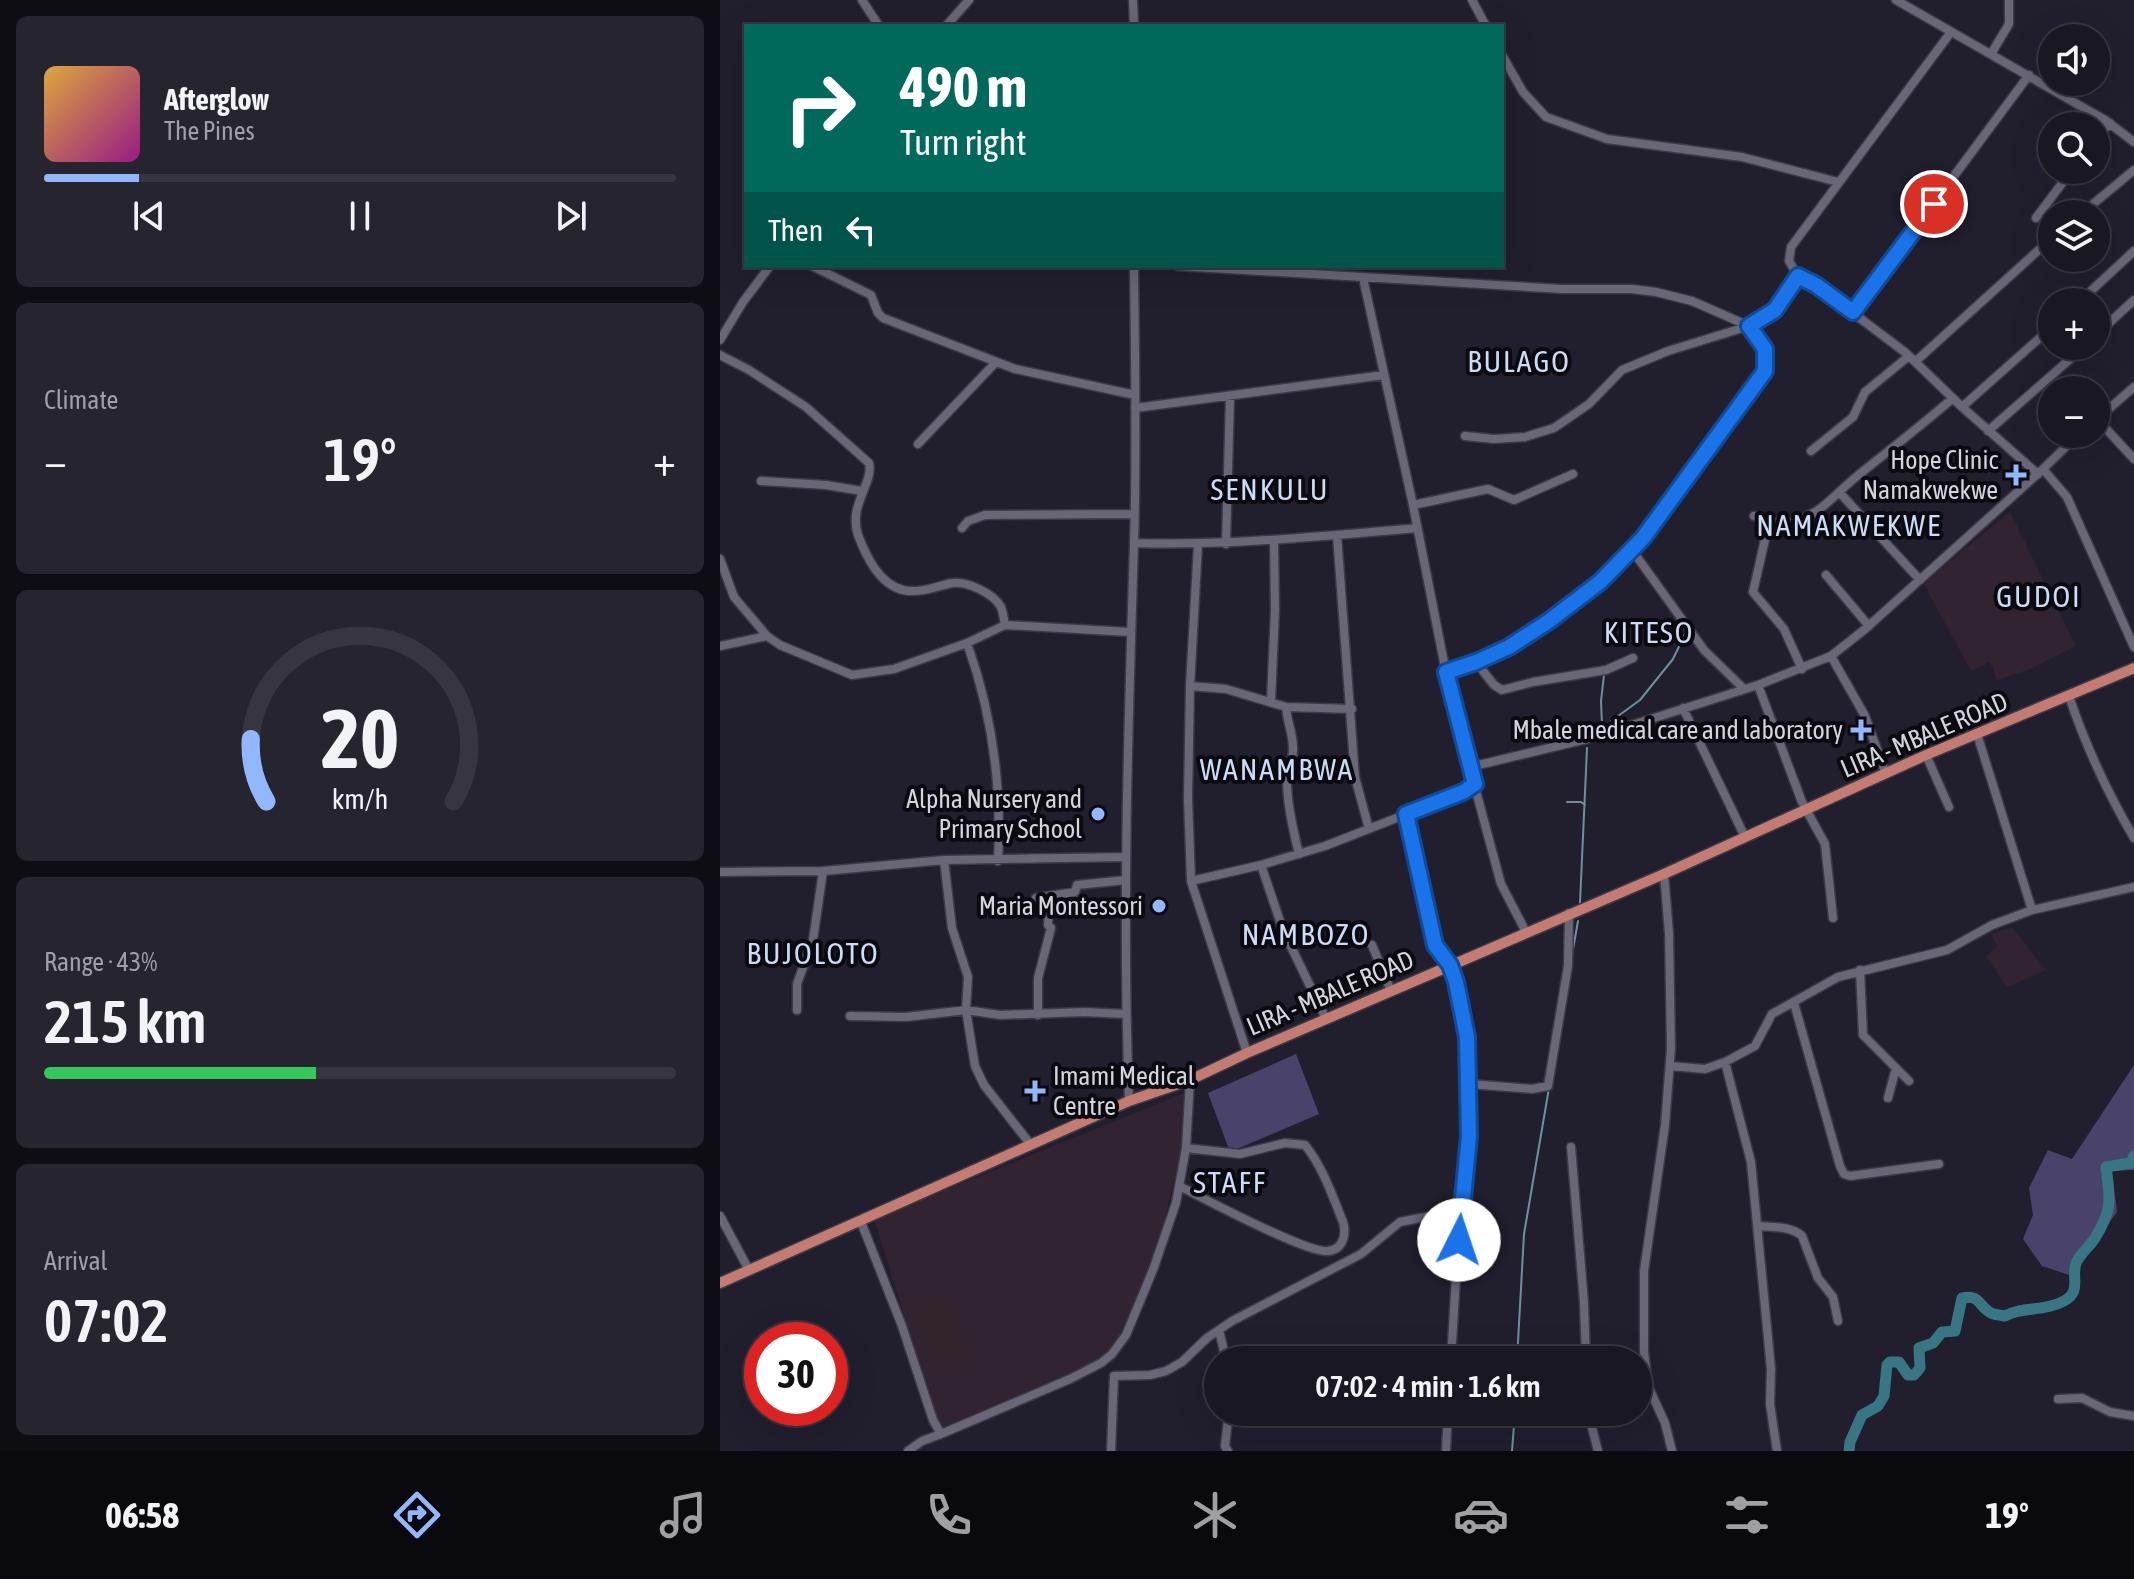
<!DOCTYPE html>
<meta charset="utf-8">
<style>
:root{--surface:#191722;--page:#26242f;--text:#f1f3f6;--muted:#9f9fa5;--line:#373640;--accent:#92b7fd}
body{margin:0;font-family:"Asap Condensed",sans-serif;background:var(--page);color:var(--text);height:100vh;display:flex;flex-direction:column;font-size:30px;white-space:nowrap}
*{box-sizing:border-box;margin:0}
p{font-size:26px;color:var(--muted)}
.icon{flex:none;width:44px;height:44px;fill:none;stroke:currentColor;stroke-width:2;stroke-linecap:round;stroke-linejoin:round}
.map{position:relative;flex:1;overflow:hidden}
.panel{display:flex;flex-direction:column;gap:16px;padding:16px;background:#0e0d13;width:720px}
.panel>*{flex:none}
.guide{position:absolute;left:24px;top:24px;width:760px;height:244px;border-radius:0px;box-shadow:0 8px 32px #0002,0 0 0 2px var(--line);background:#00695c;color:#fff;overflow:hidden}
.controls{position:absolute;left:1318px;top:24px;display:grid;gap:16px}
.controls a{display:grid;place-items:center;width:72px;height:72px;border-radius:50%;background:var(--surface);box-shadow:0 8px 32px #0002,0 0 0 2px var(--line);font-size:40px}
.speed{position:absolute;left:24px;top:1322px;display:flex;gap:16px;font-size:40px;font-weight:700;text-align:center}
.speed>*{display:grid;place-content:center;width:104px;height:104px;border-radius:50%;background:var(--surface);box-shadow:0 8px 32px #0002,0 0 0 2px var(--line);line-height:1}
.speed .limit{border:12px solid #d22;background:#fff;color:#111}
.pin{position:absolute;display:grid;place-items:center;width:68px;height:68px;color:#fff;margin:-34px;border:4px solid #fff;border-radius:50%;box-shadow:0 2px 8px #0007}
.me{position:absolute;width:88px;margin:-44px;rotate:4deg;stroke-linejoin:round;filter:drop-shadow(0 0 6px #0008)}
.turn{display:flex;align-items:center;gap:28px;height:168px;padding:0 24px;font-size:36px}
.turn .icon{width:104px;height:104px;stroke-width:2.5}
.turn b{display:block;font-size:56px;line-height:68px}
.then{display:flex;align-items:center;height:76px;padding:0 24px;background:#0003;gap:16px;font-size:30px}
.big{font-size:60px;font-weight:600;line-height:1.1}
.panel .widget{flex:1;display:flex;flex-direction:column;justify-content:center;gap:12px;min-width:0;padding:0 28px;border-radius:12px;background:var(--page)}
.panel .dial{align-items:center;gap:0}
.dial svg{height:208px;overflow:visible;fill:none;stroke:var(--line);stroke-width:7;stroke-linecap:round;text-anchor:middle}
.dial text{fill:var(--text);stroke:none}
.song{display:flex;align-items:center;gap:24px}
.cover{width:96px;height:96px;border-radius:12px;background:linear-gradient(135deg,hsl(40 70% 55%),hsl(310 70% 35%))}
.played{height:8px;border-radius:4px;background:linear-gradient(90deg,var(--accent) 15%,var(--line) 15%)}
.keys{display:flex;justify-content:space-around;direction:ltr}
.heat{display:flex;justify-content:space-between;align-items:center;font-size:44px;direction:ltr}
.charge{height:12px;border-radius:6px;background:linear-gradient(90deg,#34c759 43%,var(--line) 0)}
.trip{position:absolute;left:484px;top:1346px;width:448px;height:80px;border-radius:40px;background:var(--surface);box-shadow:0 8px 32px #0002,0 0 0 2px var(--line);font-weight:600;line-height:80px;text-align:center}
.tab-bar{display:flex;height:128px;justify-content:space-around;align-items:center;background:#0a090e;color:var(--muted)}
.tab-bar .icon{width:56px;height:56px}
.tab-bar .selected{color:var(--accent)}
.tab-bar b{font-size:36px;color:var(--text)}
main{display:flex;flex:1;min-height:0}
.map>svg:first-child{display:block}
.education{fill:#312330}
.medical{fill:#33232c}
.green{fill:#49436b}
.lines{fill:none;stroke-linecap:round;stroke-linejoin:round}
.stream{stroke:#68929f;stroke-width:2}
.river{stroke:#397684;stroke-width:11}
.minor-casing{stroke:#3b3a45;stroke-width:11}
.major-casing{stroke:#3b3a45;stroke-width:13}
.minor{stroke:#686677;stroke-width:8}
.major{stroke:#c37b72;stroke-width:10}
.route-casing{stroke:#114b97;stroke-width:20}
.route{stroke:#1a73e8;stroke-width:14}
.poi-dot{fill:#92b7fd;stroke:#0b0a10;stroke-width:3}
.labels{text-anchor:middle;stroke-width:8;stroke-linejoin:round;paint-order:stroke}
.poi-label{font-size:26px;fill:#d5d4de;stroke:#0b0a10;text-anchor:end}
.street-label{font-size:26px;fill:#d5d4de;stroke:#0b0a10}
.quarter-label{font-size:30px;letter-spacing:2px;fill:#cddbf6;stroke:#0b0a10}
</style>
<main>
<section class="panel">
<div class="widget">
<div class="song"><i class="cover"></i><div><b>Afterglow</b><p>The Pines</p></div></div>
<div class="played"></div>
<div class="keys"><svg class="icon" aria-label="previous" viewBox="0 0 24 24"><path d="M18 5L8 12l10 7zM5 5v14"/></svg><svg class="icon" aria-label="pause" viewBox="0 0 24 24"><path d="M8 5v14M16 5v14"/></svg><svg class="icon" aria-label="next" viewBox="0 0 24 24"><path d="M6 5l10 7-10 7zM19 5v14"/></svg></div>
</div>
<div class="widget"><p>Climate</p>
<div class="heat"><a>−</a><b class="big">19°</b><a>+</a></div>
</div>
<div class="widget dial"><svg viewBox="0 0 100 80">
<path d="M14 69A42 42 0 1 1 86 69"/>
<path d="M14 69A42 42 0 0 1 8 45" stroke="#92b7fd"/>
<text x="50" y="56" font-size="32" font-weight="700">20</text>
<text x="50" y="72" font-size="11">km/h</text>
</svg></div>
<div class="widget"><p>Range · 43%</p><b class="big">215 km</b><div class="charge"></div></div>
<div class="widget"><p>Arrival</p><b class="big">07:02</b></div>
</section>
<div class="map">
<svg width="1414" height="1451" viewBox="0 0 1414 1451">
<rect width="100%" height="100%" fill="#211f2e"/>
<!-- education -->
<path class="education" d="M1290,512L1356,646L1310,669L1277,680L1270,662L1251,671L1203,583Z
M1292,927L1326,970L1287,987L1266,957L1277,946L1271,934Z
M464,1093L465,1133L433,1269L405,1334L392,1352L352,1375L223,1432L211,1409L190,1333L154,1219Z"/>
<!-- medical -->
<path class="medical" d="M320,1077L325,1102L310,1105L306,1080Z
M231,1295L249,1360L213,1370L195,1305Z"/>
<!-- green -->
<path class="green" d="M576,1054L599,1114L510,1152L488,1093Z
M1414,1065V1170L1392,1171L1397,1212L1349,1275L1322,1266L1303,1239L1313,1215L1309,1188L1328,1150L1352,1159Z"/>
<g class="lines">
<!-- stream -->
<path class="stream" d="M882,725L881,701L884,675
M872,735L920,700L953,659L966,632
M847,802H861L865,805
M860,903L867,748
M852,955L858,921
M797,1360L804,1234L829,1088
M792,1451L795,1412"/>
<!-- river -->
<path class="river" d="M1129,1451L1130,1442L1142,1415L1158,1406L1164,1396L1167,1365L1170,1362H1179L1188,1375H1194L1200,1368L1199,1348L1213,1343L1222,1332L1235,1331L1242,1298C1260,1294 1258,1306 1271,1313C1275,1315 1280,1315 1285,1316C1302,1306 1324,1312 1344,1301C1362,1291 1351,1278 1356,1263C1360,1254 1370,1246 1375,1238C1393,1209 1390,1200 1386,1167L1411,1163L1414,1156"/>
<!-- minor casing -->
<g class="minor-casing">
<path id="minor" d="M142,0L159,26
M413,0L414,26
M752,0L766,26
M1176,0L1385,120L1414,142
M226,26L249,0
M1231,32L1071,247L1069,261L1078,276L1096,285L1186,353L1242,407L1318,474
M1271,54L1289,24V0
M782,55L803,92L826,117L887,139L1022,157L1118,182
M1376,139L1390,123
M1361,214L1414,170
M1316,218L1352,170
M92,266L151,295L158,313L163,318L295,369L415,395
M458,266L842,289H912L936,292L972,301L1029,326L1045,349V371L1002,432L912,550L880,582L829,621L789,647L756,662L726,672
M643,278L693,505L731,698L781,884L806,932
M1359,302L1414,251
M1133,312L1309,75
M1376,335L1414,300
M0,340L23,302L50,266
M0,355L29,370L86,407L149,463C154,483 128,505 138,535C146,556 159,584 183,590C200,594 217,586 232,583C247,581 273,593 281,607C283,612 284,620 285,625
M1196,361L1332,238
M1242,407L1332,327
M415,408L664,375
M1377,419L1414,459
M1376,420L1414,387
M1268,431L1365,346
M1359,434L1323,469L1347,497L1414,647
M745,436L774,439L805,437L834,428L869,404L902,370L948,351L1029,326L1048,316L1078,276
M198,444L276,362
M1091,451L1133,417L1145,392L1189,356
M41,481L106,485L142,491
M1119,492L1200,580
M693,505L768,489L794,500L853,474
M1034,516C1047,521 1062,525 1076,521C1102,513 1116,493 1136,477C1168,451 1201,426 1233,398
M1049,522L1033,592L1064,629L1082,669
M242,528L248,521L265,515L414,514
M617,535L635,777L649,829
M414,543C509,546 602,536 697,528
M506,544L510,397
M478,545L470,686L468,798L471,881L527,1053
M912,550L984,650L1024,689
M0,559L14,597L47,636L60,645L132,675L174,669L247,643L285,625L410,632
M1106,575L1149,626
M247,643C272,713 282,786 278,861
M0,646L47,636
M1111,656L1145,716L1166,774
M756,662L774,685L782,690L813,682L886,670L913,658
M1038,685L1082,802L1105,844L1113,918
M470,686L506,689L566,707L632,709
M1349,696C1366,747 1387,792 1414,838
M551,701L555,610L554,541
M566,707C567,722 574,736 573,751C573,759 570,763 568,770C564,790 574,834 579,854
M963,708L1025,837
M1257,734L1312,910
M1206,755L1229,807
M750,767L871,738L1038,685L1111,656L1144,630L1323,469
M686,814L715,945L730,965L736,982L747,1037L750,1084L749,1136L740,1210L731,1360
M224,860L232,928L248,977L246,1010L255,1066L264,1085L311,1145
M541,865L563,930L606,1019
M0,872L103,871L224,860L406,857
M944,874L949,933L951,1048L945,1125L924,1271V1351L928,1386L945,1423L952,1451
M471,881L541,865L605,846L743,792L755,784
M316,898L355,892L357,885L406,880
M652,945L671,991
M1140,970L1143,1035L1189,1081
M1074,1003L1120,1166L1124,1174L1130,1176L1219,1164
M77,1010V984L93,940L103,871
M318,1015V978L331,928L328,925L329,908L339,903L340,895
M130,1016L186,1017L246,1010L280,1015L364,1012L405,1014
M1005,1062L1031,1162L1051,1369L1050,1404L1057,1451
M950,1066L985,1069L1005,1062L1035,1046L1052,1014L1118,977L1227,950L1272,925L1312,910L1414,887
M750,1084L812,1089L828,1086L848,966L849,913
M1168,1098L1176,1068
M409,1101C402,915 408,730 414,544C417,452 415,359 414,266
M851,1147L864,1303L866,1360
M461,1187C485,1199 588,1254 608,1251C626,1249 627,1229 621,1217C611,1192 602,1166 585,1145L565,1143L520,1154L466,1148
M0,1216L29,1270
M141,1222L182,1326L213,1420L221,1434L350,1379L381,1363L392,1354L406,1335L433,1270L456,1203L466,1148L470,1080
M1039,1226C1053,1227 1071,1226 1082,1236L1098,1278L1113,1297L1118,1321
M499,1330L506,1360
M1338,1399L1362,1398L1390,1412L1414,1416
M868,1412L878,1451
M188,1451L202,1441L221,1434
M391,1451L394,1376L430,1375L446,1371L462,1362L487,1338L512,1321L641,1254L680,1222L740,1210
M508,1451L505,1446L509,1412
M726,1451L728,1412"/>
</g>
<!-- major casing -->
<g class="major-casing">
<path id="major" d="M0,1283L409,1101L470,1080L527,1053L944,874L1206,755L1414,668"/>
</g>
<!-- minor -->
<use href="#minor" class="minor"/>
<!-- major -->
<use href="#major" class="major"/>
</g>
<g class="lines">
<!-- route casing -->
<g class="route-casing">
<path id="route" d="M739,1240L749,1136L747,1037L736,982L730,965L715,945L686,814L743,792L755,784L726,672L756,662L789,647L829,621L880,582L923,538L1045,371V349L1029,326L1055,310L1078,276L1096,285L1133,312L1214,204"/>
</g>
<!-- route -->
<use href="#route" class="route"/>
</g>
<!-- markers -->
<g class="poi-dot">
<path d="M1292 463h8v8h8v8h-8v8h-8v-8h-8v-8h8z"/>
<path d="M1137 718h8v8h8v8h-8v8h-8v-8h-8v-8h8z"/>
<circle cx="378" cy="814" r="8"/>
<circle cx="439" cy="906" r="8"/>
<path d="M311 1079h8v8h8v8h-8v8h-8v-8h-8v-8h8z"/>
</g>
<g class="labels">
<!-- poi labels -->
<g class="poi-label">
<text x="1278" y="469">Hope Clinic<tspan x="1278" dy="30">Namakwekwe</tspan></text>
<text x="1123" y="739">Mbale medical care and laboratory</text>
<text x="362" y="808">Alpha Nursery and<tspan x="362" dy="30">Primary School</tspan></text>
<text x="423" y="915">Maria Montessori</text>
<text x="333" y="1085" text-anchor="start">Imami Medical<tspan x="333" dy="30">Centre</tspan></text>
</g>
<!-- street labels -->
<g class="street-label">
<text transform="translate(1204 735) rotate(-23)" y="9">LIRA - MBALE ROAD</text>
<text transform="translate(610 993) rotate(-23)" y="9">LIRA - MBALE ROAD</text>
</g>
<!-- quarter labels -->
<g class="quarter-label">
<text x="799" y="372">BULAGO</text>
<text x="550" y="500">SENKULU</text>
<text x="1129" y="536">NAMAKWEKWE</text>
<text x="1319" y="607">GUDOI</text>
<text x="929" y="643">KITESO</text>
<text x="557" y="780">WANAMBWA</text>
<text x="586" y="945">NAMBOZO</text>
<text x="93" y="964">BUJOLOTO</text>
<text x="510" y="1193">STAFF</text>
</g>
</g>
</svg>
<div class="controls">
<a><svg class="icon" aria-label="sound" viewBox="0 0 24 24"><path d="M4 9h4l5-4v14l-5-4H4zM17 9q2 3 0 6"/></svg></a>
<a><svg class="icon" aria-label="search" viewBox="0 0 24 24"><circle cx="10" cy="10" r="6"/><path d="M15 15l6 6"/></svg></a>
<a><svg class="icon" aria-label="layers" viewBox="0 0 24 24"><path d="M12 4l9 5-9 5-9-5zM3 14l9 5 9-5"/></svg></a>
<a>+</a>
<a>−</a>
</div>
<div class="speed"><div class="limit">30</div></div>
<div class="pin" style="left:1214px;top:204px;background:#d93025"><svg class="icon" aria-label="arrive" viewBox="0 0 24 24"><path d="M6 21V4h12l-3 4 3 4H6"/></svg></div>
<svg class="me" style="left:739px;top:1240px" viewBox="-20 -20 40 40"><circle r="19" fill="#fff"/><path d="M0-13L10 11 0 6-10 11z" fill="#1a73e8"/></svg>
<div class="trip">07:02 · 4 min · 1.6 km</div>
<div class="guide">
<div class="turn"><svg class="icon" aria-label="right" viewBox="0 0 24 24"><path d="M7 20v-9h11M14 6l5 5-5 5"/></svg><div><b>490 m</b>Turn right</div></div>
<div class="then">Then<svg class="icon" aria-label="left" viewBox="0 0 24 24"><path d="M17 20v-9H6M10 6l-5 5 5 5"/></svg></div>
</div>
</div>
</main>
<nav class="tab-bar">
<b>06:58</b>
<svg class="icon selected" aria-label="directions" viewBox="0 0 24 24"><path d="M12 3l9 9-9 9-9-9zM9 14v-3h6M13 9l2 2-2 2"/></svg>
<svg class="icon" aria-label="music" viewBox="0 0 24 24"><path d="M9 18V5l10-2v13"/><circle cx="6" cy="18" r="3"/><circle cx="16" cy="16" r="3"/></svg>
<svg class="icon" aria-label="phone" viewBox="0 0 24 24"><path d="M5 4h4l2 5-3 2q2 4 5 5l2-3 5 2v4C11 20 4 13 5 4z"/></svg>
<svg class="icon" aria-label="climate" viewBox="0 0 24 24"><path d="M12 3v18M4 7l16 10M4 17L20 7"/></svg>
<svg class="icon" aria-label="car" viewBox="0 0 24 24"><path d="M5 17H2v-5l4-1 3-4h7l3 4 3 1v5h-3M9 17h6M6 11h13"/><circle cx="7" cy="17" r="2"/><circle cx="17" cy="17" r="2"/></svg>
<svg class="icon" aria-label="filters" viewBox="0 0 24 24"><path d="M4 7h16M4 17h16"/><circle cx="9" cy="7" r="2"/><circle cx="15" cy="17" r="2"/></svg>
<b>19°</b>
</nav>
